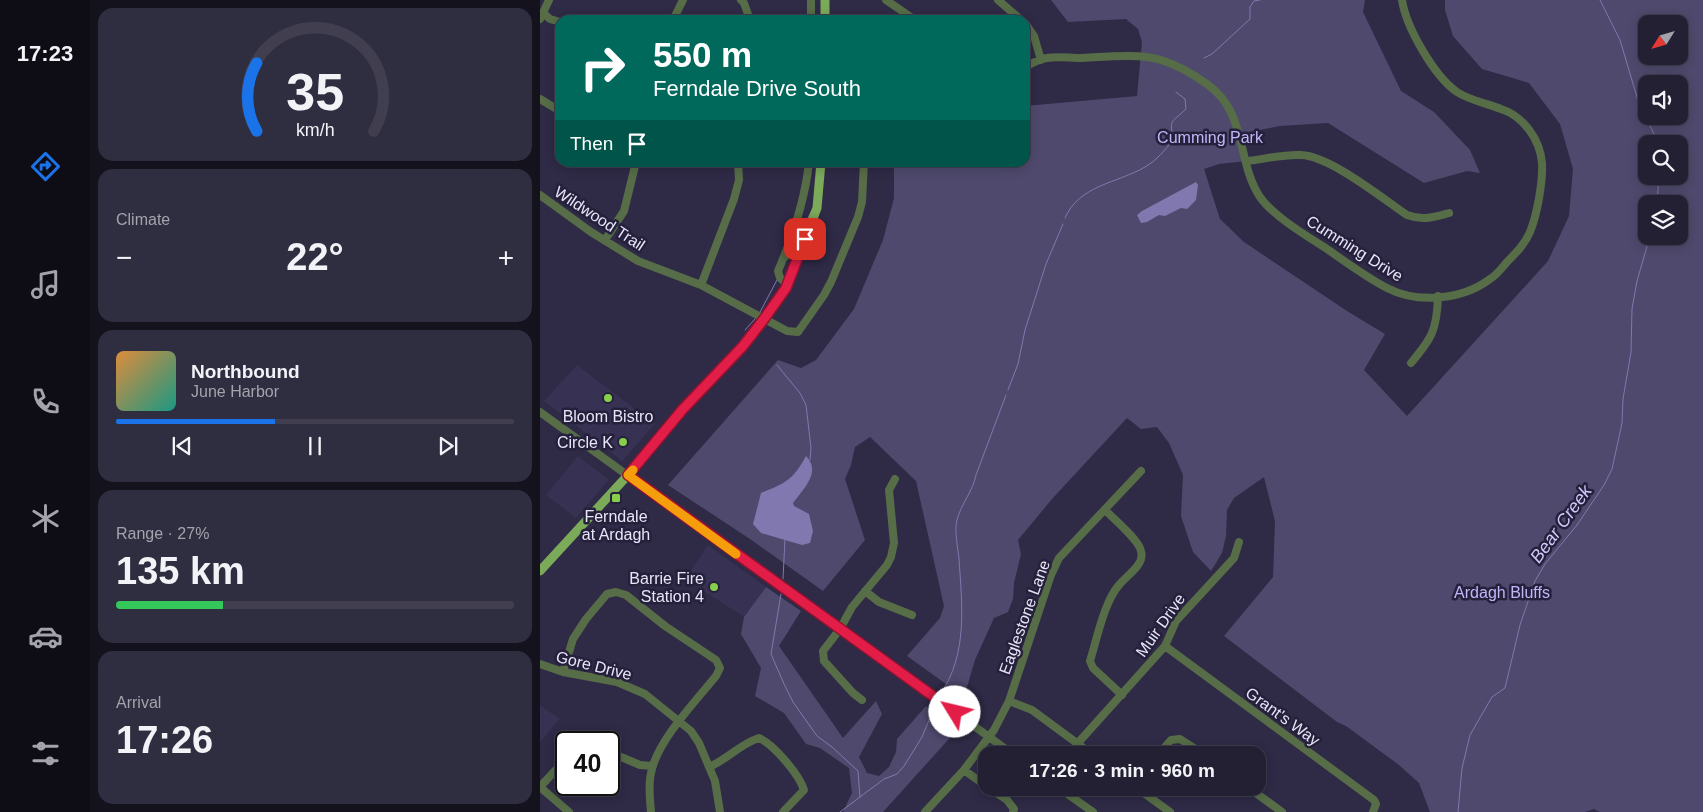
<!DOCTYPE html>
<meta charset="utf-8">
<style>
:root{--surface:#232034;--page:#2f2d40;--text:#f1f3f6;--muted:#a3a3ac;--line:#403e4f;--accent:#1a73e8}
body{margin:0;font-family:Arial,sans-serif;background:var(--page);color:var(--text);height:100vh;display:flex;flex-direction:column;font-size:19px;white-space:nowrap}
*{box-sizing:border-box;margin:0}
p{font-size:16px;color:var(--muted)}
.icon{flex:none;width:28px;height:28px;fill:none;stroke:currentColor;stroke-width:2;stroke-linecap:round;stroke-linejoin:round}
.map{position:relative;flex:1;overflow:hidden}
.panel{display:flex;flex-direction:column;gap:8px;padding:8px;background:#13121d;width:450px}
.panel>*{flex:none}
.top-card{position:absolute;left:15px;top:15px;width:475px;height:152px;border-radius:15px;box-shadow:0 2px 12px #0003,0 0 0 1px var(--line);background:#00695c;color:#fff;overflow:hidden}
.needle{width:32px;rotate:233deg}
.controls{position:absolute;left:1098px;top:15px;display:grid;gap:10px}
.controls a{display:grid;place-items:center;width:50px;height:50px;border-radius:10px;background:var(--surface);box-shadow:0 2px 12px #0003,0 0 0 1px var(--line);font-size:25px}
.speed{position:absolute;left:15px;top:731px;display:flex;gap:10px;font-size:25px;font-weight:700;text-align:center}
.speed>*{display:grid;place-content:center;width:65px;height:65px;border-radius:50%;background:var(--surface);box-shadow:0 2px 12px #0003,0 0 0 1px var(--line);line-height:1}
.speed .limit{border:2px solid #111;border-radius:8px;background:#fff;color:#111}
.pin{position:absolute;display:grid;place-items:center;width:42px;height:42px;color:#fff;margin:-21px;border-radius:10px;box-shadow:0 2px 8px #0006}
.me{position:absolute;width:55px;margin:-28px;rotate:306deg;stroke-linejoin:round;filter:drop-shadow(0 0 4px #0008)}
.turn{display:flex;align-items:center;gap:18px;height:105px;padding:0 15px;font-size:22px}
.turn .icon{width:65px;height:65px;stroke-width:2.5}
.turn b{display:block;font-size:35px;line-height:42px}
.then{display:flex;align-items:center;height:48px;padding:0 15px;background:#0003;gap:10px;font-size:19px}
.big{font-size:38px;font-weight:800;line-height:1.1}
.panel .widget{flex:1;display:flex;flex-direction:column;justify-content:center;gap:8px;min-width:0;padding:0 18px;border-radius:15px;background:var(--page)}
.panel .dial{align-items:center;gap:0}
.dial svg{height:130px;overflow:visible;fill:none;stroke:var(--line);stroke-width:7;stroke-linecap:round;text-anchor:middle}
.dial text{fill:var(--text);stroke:none}
.song{display:flex;align-items:center;gap:15px}
.cover{width:60px;height:60px;border-radius:8px;background:linear-gradient(135deg,hsl(30 70% 55%),hsl(170 70% 35%))}
.played{height:5px;border-radius:2px;background:linear-gradient(90deg,var(--accent) 40%,var(--line) 40%)}
.keys{display:flex;justify-content:space-around;direction:ltr}
.heat{display:flex;justify-content:space-between;align-items:center;font-size:28px;direction:ltr}
.charge{height:8px;border-radius:4px;background:linear-gradient(90deg,#34c759 27%,var(--line) 0)}
.trip{position:absolute;left:438px;top:746px;width:288px;height:50px;border-radius:15px;background:var(--surface);box-shadow:0 2px 12px #0003,0 0 0 1px var(--line);font-weight:800;line-height:50px;text-align:center}
main{display:flex;flex:1;min-height:0}
.dock{display:flex;flex-direction:column;width:90px;justify-content:space-around;align-items:center;background:#0e0d15;color:var(--muted)}
.dock .icon{width:35px;height:35px}
.dock .current{color:var(--accent)}
.dock b{font-size:22px;color:var(--text)}
.map>svg:first-child{display:block}
.built{fill:#373153}
.green{fill:#4f4a6d;fill-rule:evenodd}
.water{fill:#8178af}
.lines{fill:none;stroke-linecap:round;stroke-linejoin:round}
.stream{stroke:#8178af;stroke-width:1}
.minor{stroke:#566d47;stroke-width:8}
.major{stroke:#7baa59;stroke-width:9}
.route-casing{stroke:#92132f;stroke-width:12}
.route{stroke:#e11d48;stroke-width:9}
.slow{stroke:#f59e0b;stroke-width:9}
.poi-dot{fill:#87cf4b;stroke:#25203b;stroke-width:2}
.labels{text-anchor:middle;stroke-width:5;stroke-linejoin:round;paint-order:stroke}
.park-label{font-size:16px;fill:#c0b7f8;stroke:#25203b}
.street-label{font-size:16px;fill:#e7e5f7;stroke:#25203b}
.poi-label{font-size:16px;fill:#e7e5f7;stroke:#25203b}
.water-label{font-size:18px;font-style:italic;fill:#cfcafb;stroke:#25203b}
</style>
<main>
<nav class="dock">
<b>17:23</b>
<svg class="icon current" aria-label="directions" viewBox="0 0 24 24"><path d="M12 3l9 9-9 9-9-9zM9 14v-3h6M13 9l2 2-2 2"/></svg>
<svg class="icon" aria-label="music" viewBox="0 0 24 24"><path d="M9 18V5l10-2v13"/><circle cx="6" cy="18" r="3"/><circle cx="16" cy="16" r="3"/></svg>
<svg class="icon" aria-label="phone" viewBox="0 0 24 24"><path d="M5 4h4l2 5-3 2q2 4 5 5l2-3 5 2v4C11 20 4 13 5 4z"/></svg>
<svg class="icon" aria-label="climate" viewBox="0 0 24 24"><path d="M12 3v18M4 7l16 10M4 17L20 7"/></svg>
<svg class="icon" aria-label="car" viewBox="0 0 24 24"><path d="M5 17H2v-5l4-1 3-4h7l3 4 3 1v5h-3M9 17h6M6 11h13"/><circle cx="7" cy="17" r="2"/><circle cx="17" cy="17" r="2"/></svg>
<svg class="icon" aria-label="filters" viewBox="0 0 24 24"><path d="M4 7h16M4 17h16"/><circle cx="9" cy="7" r="2"/><circle cx="15" cy="17" r="2"/></svg>
</nav>
<section class="panel">
<div class="widget dial"><svg viewBox="0 0 100 80">
<path d="M14 69A42 42 0 1 1 86 69"/>
<path d="M14 69A42 42 0 0 1 14 27" stroke="#1a73e8"/>
<text x="50" y="56" font-size="32" font-weight="700">35</text>
<text x="50" y="72" font-size="11">km/h</text>
</svg></div>
<div class="widget"><p>Climate</p>
<div class="heat"><a>−</a><b class="big">22°</b><a>+</a></div>
</div>
<div class="widget">
<div class="song"><i class="cover"></i><div><b>Northbound</b><p>June Harbor</p></div></div>
<div class="played"></div>
<div class="keys"><svg class="icon" aria-label="previous" viewBox="0 0 24 24"><path d="M18 5L8 12l10 7zM5 5v14"/></svg><svg class="icon" aria-label="pause" viewBox="0 0 24 24"><path d="M8 5v14M16 5v14"/></svg><svg class="icon" aria-label="next" viewBox="0 0 24 24"><path d="M6 5l10 7-10 7zM19 5v14"/></svg></div>
</div>
<div class="widget"><p>Range · 27%</p><b class="big">135 km</b><div class="charge"></div></div>
<div class="widget"><p>Arrival</p><b class="big">17:26</b></div>
</section>
<div class="map">
<svg width="1163" height="812" viewBox="0 0 1163 812">
<rect width="100%" height="100%" fill="#2f2a46"/>
<!-- built -->
<path class="built" d="M37,365L115,424L82,461L4,401Z
M38,456L69,480L36,518L6,495Z
M168,545L226,587L204,617L145,579Z
M0,705L20,719L0,742Z"/>
<!-- green -->
<path class="green" d="M511,0H825L823,12L861,91L894,112L930,150L940,173L927,171L884,183L788,123L740,126L700,134L707,161L679,164L664,169L680,219L704,242L807,311L845,334L824,370L867,416L1008,261L1029,216L1033,169L1020,124L989,83L942,69L913,36L905,10V0H1163V812H1060L1054,809L1045,812H890L879,783L859,765L806,726L797,722L684,636L733,577L735,521L724,477L694,498L687,510L686,536L682,553L671,571L653,552L641,516L643,475L629,443L617,427L601,429L587,418L512,499L478,540L481,554L474,583L473,599L468,612L454,618L435,660L424,697L367,656L400,618L404,606L376,481L330,437L315,447L311,465L305,479L325,540L283,591L210,539L128,485L238,360L261,368L276,360L314,309L343,240L354,198V163L485,162V106L597,96L602,42L598,29L586,19L528,22ZM1106,24H1139V56H1106ZM1106,84H1139V116H1106ZM1106,144H1139V176H1106ZM1106,204H1139V236H1106Z
M226,587L261,611L239,646L303,738L336,701L342,714L319,757L327,773L339,776L349,767L356,752L357,739L386,706L417,730L343,812H303L312,793L309,768L280,748L266,744L244,713L215,696L221,668L201,634L204,617Z"/>
<!-- water -->
<path class="water" d="M656,182L658,185L656,200L647,209L641,208L625,216L619,215L607,222L601,223L597,215L602,211Z
M266,456C282,472 263,489 253,503L254,506L269,514L273,531L270,543L262,545L221,533L213,524L221,493C246,483 253,480 266,456Z"/>
<g class="lines">
<!-- stream -->
<path class="stream" d="M1060,0L1080,40L1099,104L1115,136L1117,144
M664,58L672,54L710,19V7L714,1L720,0
M1117,204L1119,176
M525,218C539,185 578,183 605,167C617,160 625,150 633,140C630,118 630,124 646,109L645,99L636,92
M247,260L272,210
M219,314L237,280
M205,330L215,319
M237,365L260,393L266,405L271,448L270,460
M468,390L478,364L485,330L506,264L523,224
M243,579L245,539
M241,594L231,654L244,684L253,702L277,736L292,747L318,771L320,797
M401,693C428,654 422,604 419,559C418,549 414,529 417,520C421,504 433,491 436,475L466,395
M300,812L344,779L357,774L364,766L382,737L392,713
M918,812L922,768L930,735L952,697L965,688L980,625L995,581L1005,564L1037,525L1064,485L1072,469L1082,423L1083,399L1091,352L1092,309L1097,281L1110,236"/>
<!-- minor -->
<path class="minor" d="M201,0L204,3L210,20
M271,0V20
M346,0L375,20
M458,0L481,20
M3,13L10,19L20,22
M0,19L9,0
M133,20L143,0
M485,23L494,36L501,60
M485,67C492,63 499,59 507,58C517,56 530,58 540,58C563,57 600,53 621,60C637,65 653,74 667,84C708,113 696,161 720,197C733,216 767,236 787,249C806,262 826,277 847,288C878,304 922,300 950,279C957,275 962,268 967,262C976,253 985,244 990,232C997,215 1003,182 1002,163C1000,139 983,116 961,109C946,103 931,101 917,92C894,76 866,27 862,0
M0,99L20,111
M707,161C725,159 743,154 761,155C790,156 842,198 867,215C883,221 894,217 909,213
M0,195L51,232L98,261L161,285L247,331L258,332L284,295L291,282L318,217L322,202L324,162
M65,240L84,211L96,162
M247,284L240,278L238,271C253,236 265,201 269,162
M161,285L194,199L199,180L198,162
M871,363C892,338 897,330 898,296
M0,412L474,755
M565,510C574,519 599,540 601,551C605,565 587,575 579,585C564,602 557,639 550,661L553,668L582,695
M325,591L339,602L372,615
M625,646L834,800L836,804L833,812
M0,664L23,672L77,682L105,694L151,731L159,743L175,781L180,812
M23,672L33,639L46,619L67,594L76,592L86,595L125,626L176,660L180,668L176,676C155,702 117,741 111,773C108,785 110,800 111,812
M322,700L313,693L284,661L283,651L300,629L312,607L347,565L351,557L354,543L349,490L355,479
M469,701L492,710L553,755
M537,744L625,646L636,621L694,558L699,542
M69,752L100,765L113,766
M618,755L631,740L640,739L665,755
M26,759L0,787L29,812
M169,767C188,759 200,744 219,738C234,745 259,774 264,790L243,812
M424,770L446,786
M449,788L467,800L474,809L473,812
M519,788L553,812
M597,788L630,812
M709,788L742,812
M385,812L424,770L454,730L469,701L511,575L519,558L601,471"/>
<!-- major -->
<path class="major" d="M285,20V0
M0,571L88,475L143,409L203,346L225,319L246,288L277,208L281,162"/>
</g>
<g class="lines">
<!-- route casing -->
<g class="route-casing">
<path id="route" d="M265,239L246,288L224,319L203,346L143,409L88,475L415,712"/>
</g>
<!-- route -->
<use href="#route" class="route"/>
<!-- slow -->
<path class="slow" d="M93,470L88,475L96,481L196,554"/>
</g>
<!-- markers -->
<g class="poi-dot">
<circle cx="68" cy="398" r="5"/>
<circle cx="83" cy="442" r="5"/>
<rect x="71" y="493" width="10" height="10" rx="2.5"/>
<circle cx="174" cy="587" r="5"/>
</g>
<g class="labels">
<!-- park labels -->
<g class="park-label">
<text x="670" y="143">Cumming Park</text>
<text x="962" y="598">Ardagh Bluffs</text>
</g>
<!-- street labels -->
<g class="street-label">
<text transform="translate(60 218) rotate(33)" y="6">Wildwood Trail</text>
<text transform="translate(815 248) rotate(32)" y="6">Cumming Drive</text>
<text transform="translate(484 617) rotate(-70)" y="6">Eaglestone Lane</text>
<text transform="translate(620 625) rotate(-55)" y="6">Muir Drive</text>
<text transform="translate(54 665) rotate(14)" y="6">Gore Drive</text>
<text transform="translate(743 716) rotate(36)" y="6">Grant's Way</text>
</g>
<!-- poi labels -->
<g class="poi-label">
<text x="68" y="422">Bloom Bistro</text>
<text x="73" y="448" text-anchor="end">Circle K</text>
<text x="76" y="522">Ferndale<tspan x="76" dy="18">at Ardagh</tspan></text>
<text x="164" y="584" text-anchor="end">Barrie Fire<tspan x="164" dy="18">Station 4</tspan></text>
</g>
<!-- water labels -->
<g class="water-label">
<text transform="translate(1021 524) rotate(-54)" y="6">Bear Creek</text>
</g>
</g>
</svg>
<div class="controls">
<a><svg class="needle" viewBox="-14 -14 28 28"><path d="M0-13l5 13h-10z" fill="#e53935"/><path d="M0 13l5-13h-10z" fill="#a3a3ac"/></svg></a>
<a><svg class="icon" aria-label="sound" viewBox="0 0 24 24"><path d="M4 9h4l5-4v14l-5-4H4zM17 9q2 3 0 6"/></svg></a>
<a><svg class="icon" aria-label="search" viewBox="0 0 24 24"><circle cx="10" cy="10" r="6"/><path d="M15 15l6 6"/></svg></a>
<a><svg class="icon" aria-label="layers" viewBox="0 0 24 24"><path d="M12 4l9 5-9 5-9-5zM3 14l9 5 9-5"/></svg></a>
</div>
<div class="speed"><div class="limit">40</div></div>
<div class="pin" style="left:265px;top:239px;background:#d93025"><svg class="icon" aria-label="arrive" viewBox="0 0 24 24"><path d="M6 21V4h12l-3 4 3 4H6"/></svg></div>
<svg class="me" style="left:415px;top:712px" viewBox="-20 -20 40 40"><circle r="19" fill="#fff"/><path d="M0-13L10 11 0 6-10 11z" fill="#e11d48"/></svg>
<div class="trip">17:26 · 3 min · 960 m</div>
<div class="top-card">
<div class="turn"><svg class="icon" aria-label="right" viewBox="0 0 24 24"><path d="M7 20v-9h11M14 6l5 5-5 5"/></svg><div><b>550 m</b>Ferndale Drive South</div></div>
<div class="then">Then<svg class="icon" aria-label="arrive" viewBox="0 0 24 24"><path d="M6 21V4h12l-3 4 3 4H6"/></svg></div>
</div>
</div>
</main>
